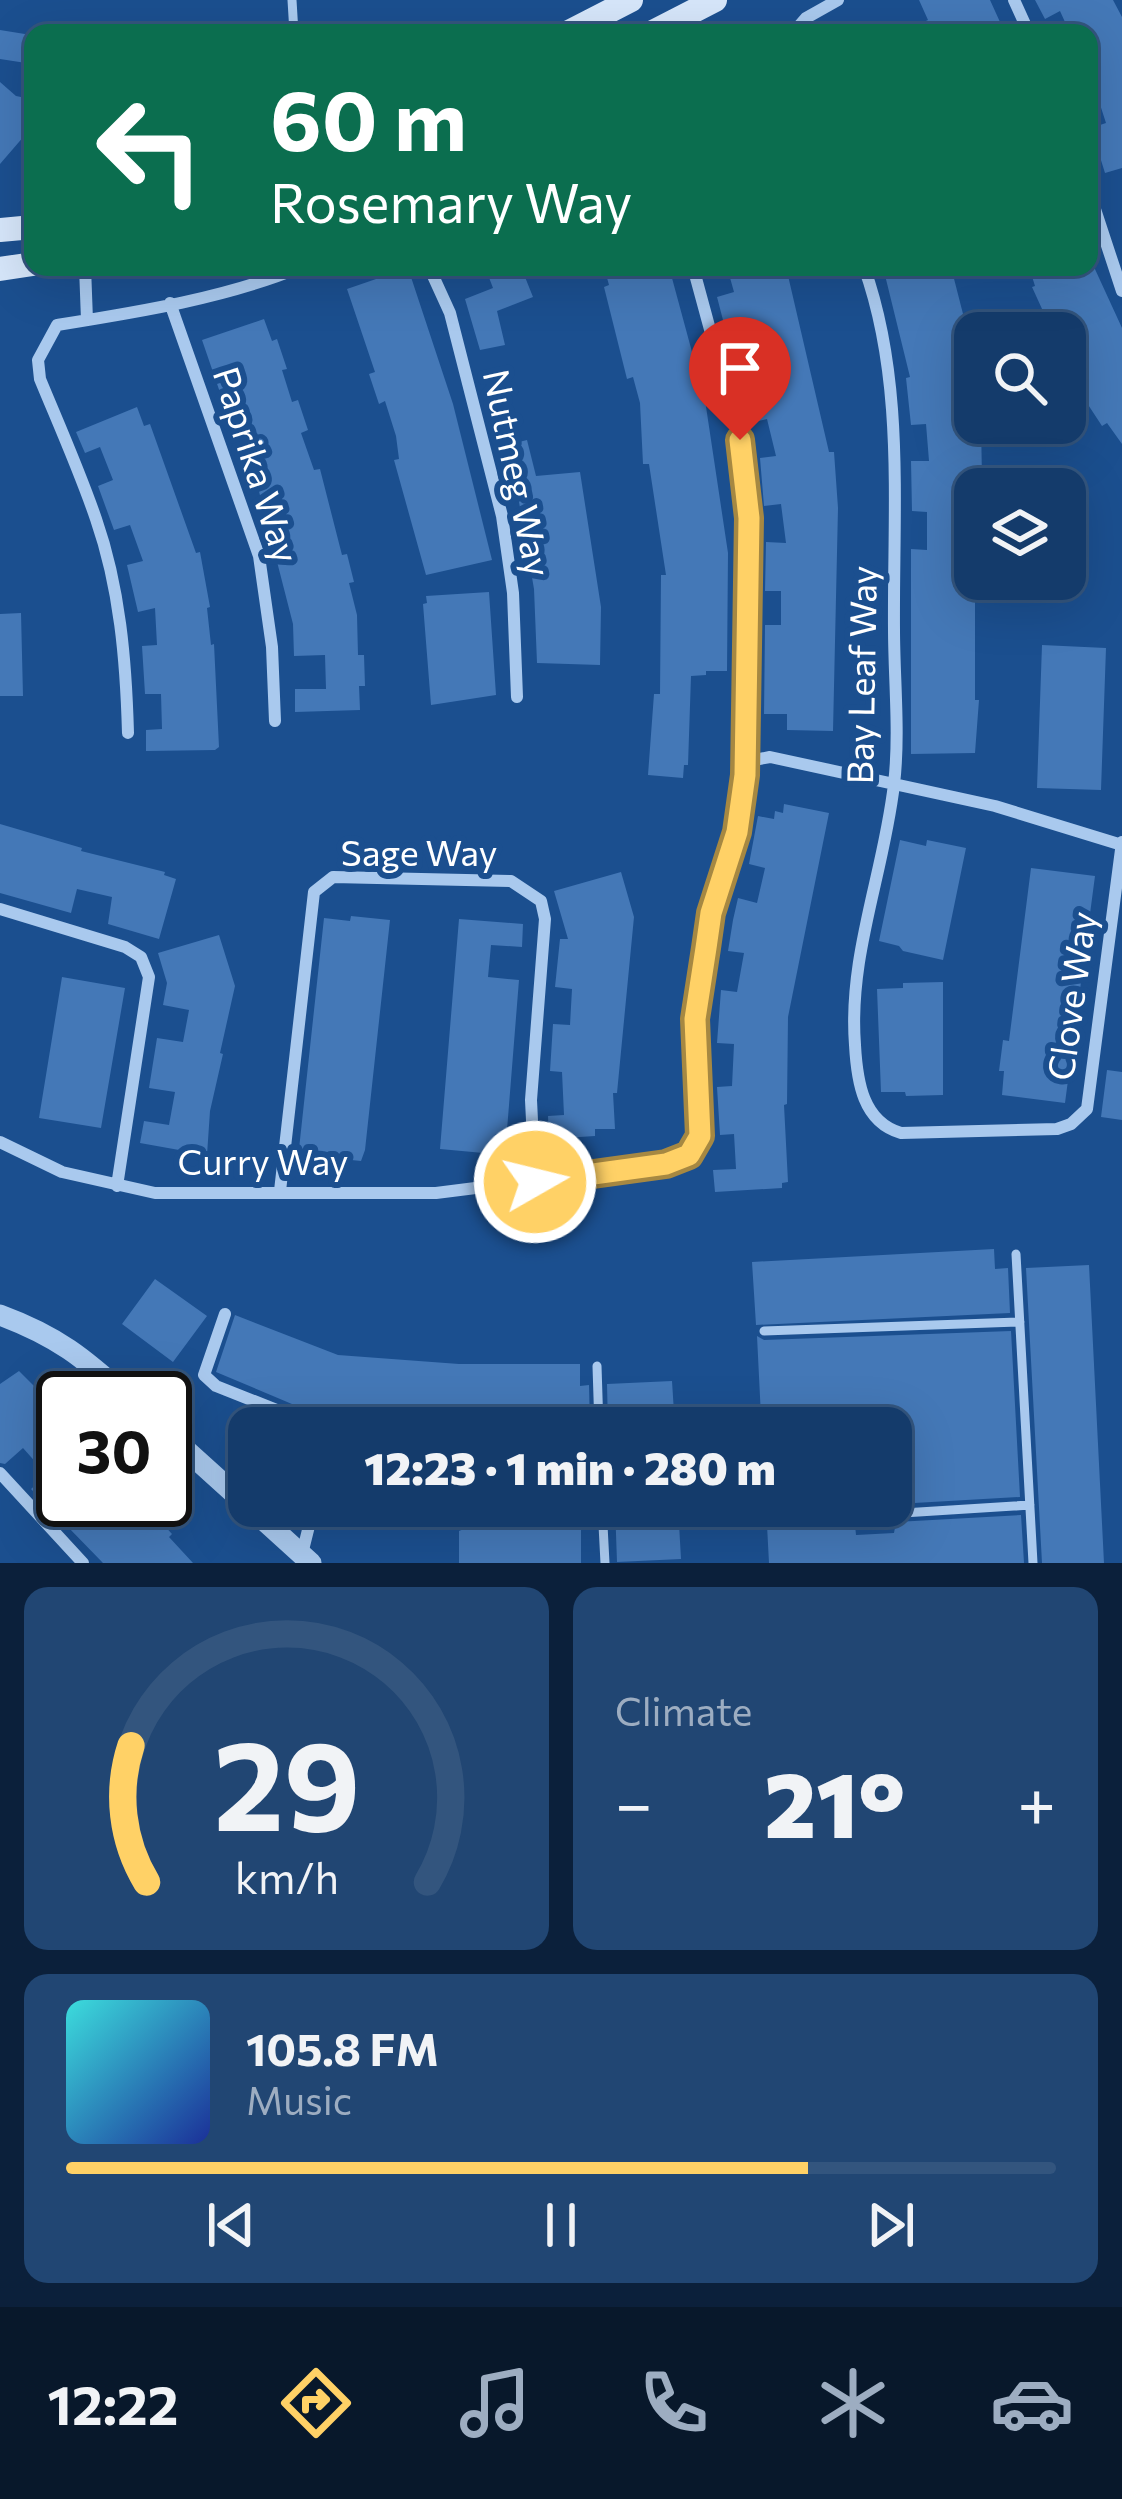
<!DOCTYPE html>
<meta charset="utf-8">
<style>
:root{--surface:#143b6b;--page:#214673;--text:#f1f3f6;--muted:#9dadc1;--line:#33557e;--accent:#ffd166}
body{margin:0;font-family:Commissioner,sans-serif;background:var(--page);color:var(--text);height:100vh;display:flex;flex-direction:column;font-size:45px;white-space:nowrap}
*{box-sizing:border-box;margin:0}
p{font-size:39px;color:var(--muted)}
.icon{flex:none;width:66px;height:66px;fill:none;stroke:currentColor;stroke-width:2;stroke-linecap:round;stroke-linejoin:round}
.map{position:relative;height:1563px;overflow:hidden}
.panel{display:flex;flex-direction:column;gap:24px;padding:24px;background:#0b203b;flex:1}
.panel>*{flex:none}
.hud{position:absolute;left:24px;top:24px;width:1074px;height:252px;border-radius:24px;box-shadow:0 12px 48px #0002,0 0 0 3px var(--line);background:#0b6e4f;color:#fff;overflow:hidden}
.fabs{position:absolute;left:954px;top:312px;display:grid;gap:24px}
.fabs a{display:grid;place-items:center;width:132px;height:132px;border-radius:24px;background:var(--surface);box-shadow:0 12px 48px #0002,0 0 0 3px var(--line);font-size:60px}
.speed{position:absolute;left:36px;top:1371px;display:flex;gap:24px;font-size:60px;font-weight:700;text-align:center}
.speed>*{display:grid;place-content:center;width:156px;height:156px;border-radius:50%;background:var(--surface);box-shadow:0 12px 48px #0002,0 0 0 3px var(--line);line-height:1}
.speed .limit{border:6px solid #111;border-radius:18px;background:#fff;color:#111}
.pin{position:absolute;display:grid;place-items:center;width:102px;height:102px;color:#fff;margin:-123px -51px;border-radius:50% 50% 50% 0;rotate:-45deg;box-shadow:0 0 12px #0007}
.pin .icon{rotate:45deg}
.me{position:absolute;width:132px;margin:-66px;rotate:82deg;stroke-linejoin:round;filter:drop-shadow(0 0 9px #0008)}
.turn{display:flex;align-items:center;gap:42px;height:252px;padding:0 48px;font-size:54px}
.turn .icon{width:156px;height:156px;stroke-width:2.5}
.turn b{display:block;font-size:84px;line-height:102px}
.big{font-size:90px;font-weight:800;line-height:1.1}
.panel .card{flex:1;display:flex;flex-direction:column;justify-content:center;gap:18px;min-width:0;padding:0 42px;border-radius:24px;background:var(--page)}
.panel .dial{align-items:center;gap:0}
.dial svg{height:312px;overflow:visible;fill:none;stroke:var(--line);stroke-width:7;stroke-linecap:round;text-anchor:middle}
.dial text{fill:var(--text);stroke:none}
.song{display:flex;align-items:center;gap:36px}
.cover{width:144px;height:144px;border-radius:18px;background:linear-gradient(135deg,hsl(180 70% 55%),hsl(230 70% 35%))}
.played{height:12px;border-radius:6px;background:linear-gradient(90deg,var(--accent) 75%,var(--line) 75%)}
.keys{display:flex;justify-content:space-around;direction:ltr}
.heat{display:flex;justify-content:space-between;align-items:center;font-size:66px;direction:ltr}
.panel .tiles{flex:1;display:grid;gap:24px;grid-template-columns:1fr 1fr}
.card:last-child{grid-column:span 2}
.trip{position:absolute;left:228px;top:1407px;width:684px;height:120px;border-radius:24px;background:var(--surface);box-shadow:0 12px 48px #0002,0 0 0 3px var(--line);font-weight:800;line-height:120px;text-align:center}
.tab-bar{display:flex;height:192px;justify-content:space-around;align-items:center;background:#08182b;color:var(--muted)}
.tab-bar .icon{width:84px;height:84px}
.tab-bar .on{color:var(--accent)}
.tab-bar b{font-size:54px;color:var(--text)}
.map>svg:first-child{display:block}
.building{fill:#4478b7}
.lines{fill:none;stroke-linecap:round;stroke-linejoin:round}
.service{stroke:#a9c9ee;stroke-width:9}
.minor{stroke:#a9c9ee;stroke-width:12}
.tertiary{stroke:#a9c9ee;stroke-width:21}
.secondary{stroke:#d6e6fa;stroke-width:24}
.route-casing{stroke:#a68842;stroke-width:30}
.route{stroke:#ffd166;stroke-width:21}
.labels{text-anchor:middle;stroke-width:12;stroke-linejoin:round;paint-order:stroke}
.street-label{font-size:36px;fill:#fff;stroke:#1b4f8f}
</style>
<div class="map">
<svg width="1122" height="1563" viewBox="0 0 1122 1563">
<rect width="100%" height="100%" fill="#1b4f8f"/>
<!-- building -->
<path class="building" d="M919,0H990L1005,33H900L928,20Z
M1035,0H1113L1122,17V168L1105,173L1091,128L1106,123L1095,89L1089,91V33H1070L1060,11L1045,19Z
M0,30L31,35L26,63L0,59Z
M0,82L16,96L31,99L25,135L0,164Z
M485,267H521L533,297L497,311L505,345L480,350L465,299L493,288Z
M604,267H669L705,400L728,553L727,671H706V675L691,676L688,765H684L683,778L648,775L654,694H660L661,575H666L649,464H643L640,403L633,377L627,379L604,287L609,285Z
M727,267H786L829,452H834L838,508L833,731L787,730V714H764L765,625H781V591H765L766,542L786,543L781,504L764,506L760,458L776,456L767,419L750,423L738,377L754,373L745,339L729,343L717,297L734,292Z
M883,267H951L972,349L975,423H981L982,479L981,483H975V700H979L975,753L911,754V549L927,550V512L912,511L911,461H929L926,424L911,425L906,378L910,377Z
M1029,267H1094L1122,328V444L1107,423L1102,426L1085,400L1089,397L1065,363V333H1053L1032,287L1035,286Z
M408,268L453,404L492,560L426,575L394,460L399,459L396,436L385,401L379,404L369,374L375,372L347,289Z
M264,319L272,341L277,339L287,369L282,370L292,402L298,400L308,430L301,433L314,470L320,469L342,555L347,554L354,582L349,583L357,615L358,655H364L365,686H359L360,710L295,712V689H326L325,655L294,656L293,624L254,472L248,474L202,340Z
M137,407L144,426L150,424L196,553L200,552L210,607L207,608L211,645L214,644L219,747L215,750L146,751V730L162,729L161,694H145L142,646L157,645L155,608L138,612L127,565L143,561L130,525L114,530L98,486L113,480L100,447L85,453L76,432Z
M527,440L536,476L580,472L601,607L600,665L537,663L534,589L513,467L508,468L503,446Z
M489,592L496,695L431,705L423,604L427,603L426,596Z
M21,613L23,696H0V614Z
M1042,645L1106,648L1101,790L1037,788Z
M784,804L829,813L788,1017L787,1104L784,1105L788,1182L782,1183V1188L715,1192L713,1170L736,1169L734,1134L720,1135L717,1087L732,1086L734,1044L717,1043L721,990L737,992L744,953L728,951L733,920L738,898L757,903L765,868L749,864L758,816L774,819L775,811L783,813Z
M0,824L82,848L81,851L165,872L164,875L176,879L159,939L108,924L112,897L77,889L71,913L0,893Z
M900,840L926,846L927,840L966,848L943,960L903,951L899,946L879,941Z
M1031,868L1095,876L1065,1103L1002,1095L1004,1071H999L1003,1040L1009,1041Z
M621,872L634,917L617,1093H613L615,1129H595V1136L549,1139L548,1116L564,1115L562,1072L550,1071L553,1024L570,1025L572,989L555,987L560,939H568L554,891Z
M351,916L390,920L365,1150L361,1161L322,1157L323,1151L299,1149L324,918L350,921Z
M459,919L523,924L522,947L491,945L488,977L519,980L505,1155L440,1149Z
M219,935L235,986L220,1053L223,1054L210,1111L207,1155L140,1143L144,1121L169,1125L175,1092L149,1088L157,1038L183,1042L189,1010L163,1005L167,983L158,953Z
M62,977L125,988L101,1128L39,1118Z
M943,982V1095L906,1096L905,1092H881L877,989L903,988V983Z
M1107,1070L1122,1072V1120L1101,1117Z
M994,1249L995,1269L1008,1268L1010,1313L756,1325L752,1262Z
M1089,1265L1104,1563H1042L1026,1268Z
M155,1279L207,1316L173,1362L122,1324Z
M235,1315L338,1355L459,1364H580V1386L589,1385L590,1427L454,1428L318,1415L216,1372Z
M1011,1331L1020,1497L897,1504L892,1411L761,1417L757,1336L764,1340Z
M19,1371L63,1415V1500H141L172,1534L169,1537L193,1563H103L31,1489L47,1475L23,1448L5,1464L0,1463V1384Z
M672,1381L675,1428L608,1427L607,1384Z
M434,1506H581V1563H459V1531L479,1523L433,1519Z
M615,1506H678L681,1559L617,1562Z
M766,1506H854L774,1512L767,1523L777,1530L855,1525L856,1535L894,1533L896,1522L1021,1515L1024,1563H769Z"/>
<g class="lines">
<!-- service -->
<path class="service" d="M292,0L294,33
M1016,1254L1033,1563
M764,1331L1020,1322
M597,1366L599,1428
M320,1424L360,1428
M602,1506L605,1563
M776,1521L1030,1505"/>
<!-- minor -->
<path class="minor" d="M1014,0L1029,33
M793,33L806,18L838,0
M1089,191L1122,291
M85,267L87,320
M429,267L450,313L502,516L513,593L517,697
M864,267C905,381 893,509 894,629C894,679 900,734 894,784C884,873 848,955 855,1045C857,1082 863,1122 901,1133L1057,1129L1071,1124L1087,1109L1122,842
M170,303L259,556L272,647L275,721
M128,733C126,661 120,588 96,519C80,472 59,425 40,379L38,360L57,325C138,312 226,298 301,267
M746,774L754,760L770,757L995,806L1122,845
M0,909L125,947L141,957L149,977L117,1186
M0,1142L62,1172L155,1193H436L666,1164L689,1155L700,1136L695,1019L711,913L737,833L745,775L749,517L740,440L693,267
M280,1191L314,892L333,877L511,881L541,901L545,919L531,1100L535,1182
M225,1314L204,1375L216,1386L322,1428
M0,1473L83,1563
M302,1554L314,1506"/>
<!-- tertiary -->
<path class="tertiary" d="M0,1315C57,1336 84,1358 128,1398
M165,1431L311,1563"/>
<!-- secondary -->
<path class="secondary" d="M567,33L631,0
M651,33L715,0
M0,230L33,227
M0,269L33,264"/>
</g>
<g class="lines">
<!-- route casing -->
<g class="route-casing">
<path id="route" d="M535,1182L666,1164L689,1155L700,1136L695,1019L706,948L711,913L737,832L745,775L749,518L740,440"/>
</g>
<!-- route -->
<use href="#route" class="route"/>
</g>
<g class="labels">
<!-- street labels -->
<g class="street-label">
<text transform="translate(256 465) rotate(72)" y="13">Paprika Way</text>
<text transform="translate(517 473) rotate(78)" y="13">Nutmeg Way</text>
<text transform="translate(862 675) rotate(-89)" y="13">Bay Leaf Way</text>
<text x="419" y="866">Sage Way</text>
<text transform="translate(1072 996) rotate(-82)" y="13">Clove Way</text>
<text x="263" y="1175">Curry Way</text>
</g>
</g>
</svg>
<div class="fabs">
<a><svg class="icon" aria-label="search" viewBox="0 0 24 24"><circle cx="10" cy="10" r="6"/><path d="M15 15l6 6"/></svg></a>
<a><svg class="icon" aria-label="layers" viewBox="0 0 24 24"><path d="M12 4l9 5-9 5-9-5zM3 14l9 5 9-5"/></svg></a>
</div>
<div class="speed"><div class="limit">30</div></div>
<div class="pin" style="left:740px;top:440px;background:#d93025"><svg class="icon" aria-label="arrive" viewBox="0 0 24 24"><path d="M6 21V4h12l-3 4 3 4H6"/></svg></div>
<svg class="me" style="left:535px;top:1182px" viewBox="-20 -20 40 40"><circle r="17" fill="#ffd166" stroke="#fff" stroke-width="3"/><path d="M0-11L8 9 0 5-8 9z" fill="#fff"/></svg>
<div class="trip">12:23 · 1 min · 280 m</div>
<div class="hud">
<div class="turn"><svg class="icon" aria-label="left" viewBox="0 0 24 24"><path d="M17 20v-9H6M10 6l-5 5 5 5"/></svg><div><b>60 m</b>Rosemary Way</div></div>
</div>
</div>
<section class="panel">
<div class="tiles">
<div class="card dial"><svg viewBox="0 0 100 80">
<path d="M14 69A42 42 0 1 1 86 69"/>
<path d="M14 69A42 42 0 0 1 10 34" stroke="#ffd166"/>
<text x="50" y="56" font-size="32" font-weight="700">29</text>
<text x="50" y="72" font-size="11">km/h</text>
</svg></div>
<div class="card"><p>Climate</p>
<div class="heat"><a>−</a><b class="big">21°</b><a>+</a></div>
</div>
<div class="card">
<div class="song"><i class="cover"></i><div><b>105.8 FM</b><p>Music</p></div></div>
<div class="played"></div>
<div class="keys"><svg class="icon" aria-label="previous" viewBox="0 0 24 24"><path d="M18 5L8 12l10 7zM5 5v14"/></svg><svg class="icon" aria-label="pause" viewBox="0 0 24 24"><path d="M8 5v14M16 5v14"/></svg><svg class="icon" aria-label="next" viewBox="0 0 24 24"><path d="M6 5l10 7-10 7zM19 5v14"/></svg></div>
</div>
</div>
</section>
<nav class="tab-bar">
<b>12:22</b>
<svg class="icon on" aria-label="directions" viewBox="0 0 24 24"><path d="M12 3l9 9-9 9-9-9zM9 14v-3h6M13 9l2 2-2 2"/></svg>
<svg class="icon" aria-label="music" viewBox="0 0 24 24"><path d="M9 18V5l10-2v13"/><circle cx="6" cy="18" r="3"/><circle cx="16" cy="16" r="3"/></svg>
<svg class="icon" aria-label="phone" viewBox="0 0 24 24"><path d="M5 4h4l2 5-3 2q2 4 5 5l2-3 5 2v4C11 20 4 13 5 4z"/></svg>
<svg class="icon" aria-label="climate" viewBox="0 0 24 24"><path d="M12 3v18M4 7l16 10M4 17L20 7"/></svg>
<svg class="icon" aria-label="car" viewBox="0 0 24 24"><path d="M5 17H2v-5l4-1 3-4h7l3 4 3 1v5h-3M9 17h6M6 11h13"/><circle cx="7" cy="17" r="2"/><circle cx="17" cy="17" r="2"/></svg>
</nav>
